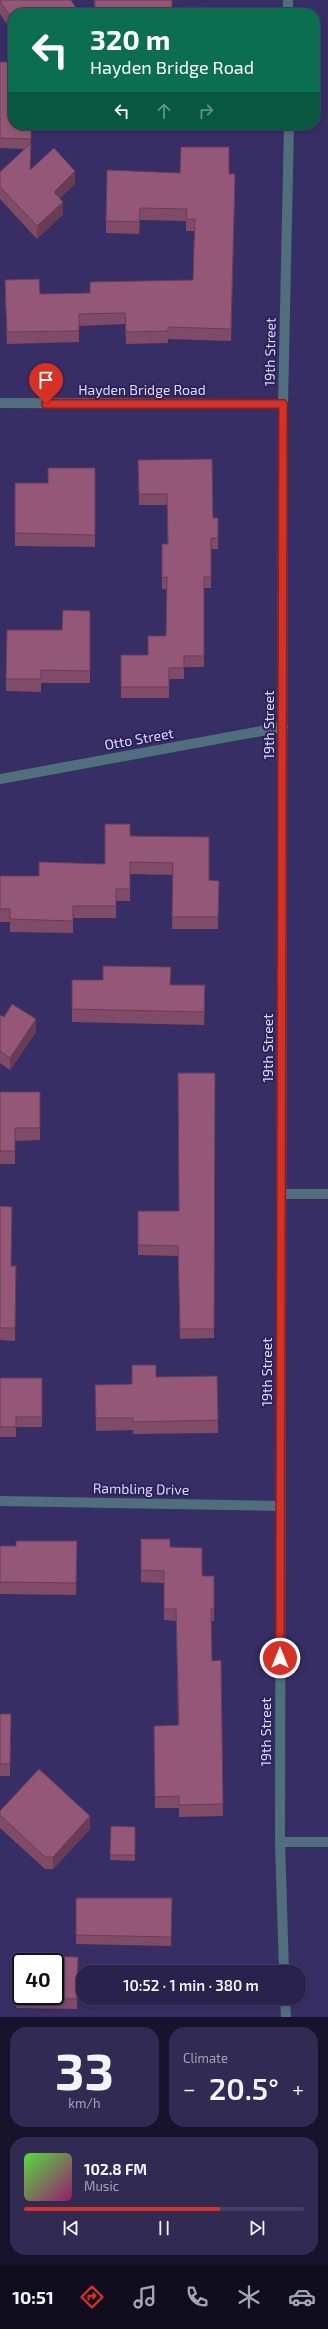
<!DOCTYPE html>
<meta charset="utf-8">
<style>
:root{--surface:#29224c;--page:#312a53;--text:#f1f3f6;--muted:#a5a4b5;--line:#453f64;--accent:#d93025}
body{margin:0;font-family:"Exo 2",sans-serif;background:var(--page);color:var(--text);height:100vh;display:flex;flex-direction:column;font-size:15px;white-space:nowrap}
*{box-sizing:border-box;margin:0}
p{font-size:13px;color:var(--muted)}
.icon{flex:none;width:22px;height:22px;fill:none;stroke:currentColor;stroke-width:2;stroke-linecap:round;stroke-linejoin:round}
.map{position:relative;height:2017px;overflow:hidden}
.drawer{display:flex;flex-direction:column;gap:10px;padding:10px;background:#17132a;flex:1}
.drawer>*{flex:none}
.banner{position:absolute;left:8px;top:8px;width:312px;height:122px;border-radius:16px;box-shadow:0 2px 6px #0003,0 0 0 1px var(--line);background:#0b6e4f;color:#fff;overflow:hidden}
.speed{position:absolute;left:12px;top:1953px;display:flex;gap:8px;font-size:20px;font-weight:700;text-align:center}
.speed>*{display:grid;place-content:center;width:52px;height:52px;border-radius:50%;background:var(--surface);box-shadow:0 2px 6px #0003,0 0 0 1px var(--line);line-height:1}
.speed .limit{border:2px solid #111;border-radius:6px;background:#fff;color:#111}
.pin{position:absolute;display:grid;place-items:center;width:34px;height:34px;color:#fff;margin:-41px -17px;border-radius:50% 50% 50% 0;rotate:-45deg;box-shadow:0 0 4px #0007}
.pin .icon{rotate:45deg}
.me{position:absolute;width:44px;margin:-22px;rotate:0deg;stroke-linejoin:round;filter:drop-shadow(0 0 3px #0008)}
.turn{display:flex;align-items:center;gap:14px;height:84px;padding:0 16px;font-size:18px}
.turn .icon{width:52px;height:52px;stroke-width:2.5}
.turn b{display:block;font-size:28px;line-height:34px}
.lanes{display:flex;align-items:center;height:38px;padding:0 16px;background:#0003;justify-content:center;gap:20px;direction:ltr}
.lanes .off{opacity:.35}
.big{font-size:30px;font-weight:600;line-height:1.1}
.drawer .card{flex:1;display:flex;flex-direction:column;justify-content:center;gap:6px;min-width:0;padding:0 14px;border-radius:16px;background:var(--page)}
.drawer .dial{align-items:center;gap:0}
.dial b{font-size:52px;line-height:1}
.song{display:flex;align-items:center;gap:12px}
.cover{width:48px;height:48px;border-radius:6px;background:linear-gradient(135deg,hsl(110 70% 55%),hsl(320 70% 35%))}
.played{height:4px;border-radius:2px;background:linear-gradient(90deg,var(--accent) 70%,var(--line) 70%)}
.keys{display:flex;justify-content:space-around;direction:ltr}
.heat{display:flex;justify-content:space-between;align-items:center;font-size:22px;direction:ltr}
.drawer .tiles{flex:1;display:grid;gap:10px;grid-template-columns:1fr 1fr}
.card:last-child{grid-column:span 2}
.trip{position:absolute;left:76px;top:1965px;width:230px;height:40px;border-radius:16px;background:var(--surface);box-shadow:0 2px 6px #0003,0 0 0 1px var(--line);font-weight:600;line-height:40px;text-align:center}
.tab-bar{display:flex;height:64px;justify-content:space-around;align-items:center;background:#100e1e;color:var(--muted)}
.tab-bar .icon{width:28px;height:28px}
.tab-bar .active{color:var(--accent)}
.tab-bar b{font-size:18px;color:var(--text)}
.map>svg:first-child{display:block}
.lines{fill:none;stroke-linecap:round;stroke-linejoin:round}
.minor{stroke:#506f7d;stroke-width:10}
.wall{fill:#804b67}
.shaded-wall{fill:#683d54}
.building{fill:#955778;stroke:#683d54;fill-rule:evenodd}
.route-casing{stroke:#8d1f18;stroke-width:10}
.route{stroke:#d93025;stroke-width:7}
.labels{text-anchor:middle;stroke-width:4;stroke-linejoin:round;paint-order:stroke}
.street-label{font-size:14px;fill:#dbd9fc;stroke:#2d235a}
</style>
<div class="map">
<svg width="328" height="2017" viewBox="0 0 328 2017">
<rect width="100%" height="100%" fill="#372e66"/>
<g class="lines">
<!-- minor -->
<path class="minor" d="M288,0V13
M0,403L283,404
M0,779L283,727
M281,1194H328
M0,1501L281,1506
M280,1842H328
M284,1972L280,1842L283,404L289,125
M285,1998L286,2017"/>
</g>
<!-- wall -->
<path class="wall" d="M0,0L78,11V13H13V33L0,14Z
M94,0L172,13H95Z
M0,62L31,125L30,170L75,184L60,198L63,214L37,239L0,199V172L25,149L0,148Z
M229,174L235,186L231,341L168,339V343L126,344L125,324L79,326V342L7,344L5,291L40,294L90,293V282L193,280L194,231H186V221L140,220L139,234L106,233V221Z
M138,460L213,518H218V549H211V588H204V667H184V679H169V698H121V655H148L166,636L167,589H162V544H168L167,505H139Z
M95,468V547L15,546V483H48Z
M90,611V683H41V692L6,691L7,630H62Z
M130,836L209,880L219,881L218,929H172L173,875L130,874V901H116V918H73V933L10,932V922H0V876H39L105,864Z
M72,980L171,985L205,998L204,1025L72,1022Z
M0,1015L4,1017L36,1032L10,1070L0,1063Z
M215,1073L214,1338L180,1339L178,1256L138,1255V1211H179Z
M0,1092H40V1140L15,1141V1164H0Z
M0,1206L11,1266H16L15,1341L0,1340Z
M217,1376L218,1433L133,1434V1430L96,1431L95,1385L132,1384L156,1377Z
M0,1378H42V1427H16V1437H0Z
M141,1539L170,1547L202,1576H214V1621H211L212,1661L221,1660L223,1816L179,1817V1808H155L154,1726L178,1725L176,1621L164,1620V1583L141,1582Z
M77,1541L76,1595L0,1594V1546H16Z
M0,1714H11L10,1776H0Z
M0,1811L90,1829L53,1869H45L0,1828Z
M111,1826L135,1827V1861L110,1860Z
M76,1898H172L171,1946L76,1944Z
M17,1956L78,1957L77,2009L16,2008Z"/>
<!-- shaded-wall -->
<path class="shaded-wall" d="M75,171V184L54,204V192Z
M63,202V214L37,239V226Z
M36,1019V1032L10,1070V1058Z
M90,1816V1829L53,1869V1857Z"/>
<!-- building -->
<path class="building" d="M0,0H71L78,11H63L65,13H13V20L0,1Z
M95,0H172V13H131V12L95,13Z
M186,7L235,8V13H185Z
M0,62H13V125H31V139L0,138Z
M31,143L30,170L54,148L75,171L54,192L63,202L37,226L0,187V172Z
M181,147H229V174H235L231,329L168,327V331L126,332L125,313L79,314V331L7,332L5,280L39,279L40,294L90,293V282L193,280L195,219H186L187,209L140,208L139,222L106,221L107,170L180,173Z
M212,459L213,518H218V538H211V577H204V656H184V668H169V687H121V655H148V636H166L167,577L162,578V544H168L167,494H139L138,460Z
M48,468H95V535L15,533V483H48Z
M63,610L90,611V671L41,670V679H6L7,630H62Z
M105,824H130V836L209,837V880L219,881L218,917H172L173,863L130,862V889H116V906H73V921L10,919V909H0V876H39V862L105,864Z
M103,966L171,967L170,985H205L204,1012L72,1009V980H103Z
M12,1004L36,1019L10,1058L0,1051V1015L4,1017Z
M178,1073H215L214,1329H180L178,1246L138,1245V1211H179Z
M0,1092H40V1128H15V1151H0Z
M0,1206L12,1207L11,1266H16L15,1328H0Z
M132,1365H156V1377L217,1376L218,1420L133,1422V1418H96L95,1385L132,1384Z
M0,1378H42V1417H16V1427H0Z
M141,1539H170V1547L202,1548V1576H214V1609H211L212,1661L221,1660L223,1804L179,1805V1796L155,1797L154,1726L179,1725L176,1609H164V1571L141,1570Z
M16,1541H77L76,1583L0,1582V1546H16Z
M0,1714H11L10,1764H0Z
M39,1769L90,1816L53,1857H45L0,1815V1811Z
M111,1826L135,1827V1855H110Z
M76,1898H172L171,1937L76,1935Z
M17,1956L78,1957L77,1999L16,1998ZM21,1962H55V1996H21Z"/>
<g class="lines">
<!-- route casing -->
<g class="route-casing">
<path id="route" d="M46,404H283L280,1658"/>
</g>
<!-- route -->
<use href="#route" class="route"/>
</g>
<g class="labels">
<!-- street labels -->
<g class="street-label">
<text transform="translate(270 352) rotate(-89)" y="5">19th Street</text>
<text x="142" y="395">Hayden Bridge Road</text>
<text transform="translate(269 725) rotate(-90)" y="5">19th Street</text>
<text transform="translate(139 739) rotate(-10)" y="5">Otto Street</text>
<text transform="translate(268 1048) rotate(-90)" y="5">19th Street</text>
<text transform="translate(267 1372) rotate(-90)" y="5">19th Street</text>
<text transform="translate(141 1489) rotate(1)" y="5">Rambling Drive</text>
<text transform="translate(266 1732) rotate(-90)" y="5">19th Street</text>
</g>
</g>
</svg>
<div class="speed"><div class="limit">40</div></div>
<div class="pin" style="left:46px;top:404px;background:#d93025"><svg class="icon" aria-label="arrive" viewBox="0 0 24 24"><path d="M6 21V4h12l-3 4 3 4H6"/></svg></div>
<svg class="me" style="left:280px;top:1658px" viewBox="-20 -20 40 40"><circle r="17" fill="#d93025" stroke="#fff" stroke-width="3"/><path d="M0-11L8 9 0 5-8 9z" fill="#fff"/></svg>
<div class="trip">10:52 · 1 min · 380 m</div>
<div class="banner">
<div class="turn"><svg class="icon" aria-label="left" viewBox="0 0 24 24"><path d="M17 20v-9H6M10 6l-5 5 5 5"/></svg><div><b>320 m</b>Hayden Bridge Road</div></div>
<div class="lanes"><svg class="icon" aria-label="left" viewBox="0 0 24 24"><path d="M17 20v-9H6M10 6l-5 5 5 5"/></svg><svg class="icon off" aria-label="ahead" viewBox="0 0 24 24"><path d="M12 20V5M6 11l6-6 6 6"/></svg><svg class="icon off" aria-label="right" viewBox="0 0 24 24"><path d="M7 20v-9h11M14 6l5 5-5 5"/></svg></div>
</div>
</div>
<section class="drawer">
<div class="tiles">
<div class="card dial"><b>33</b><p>km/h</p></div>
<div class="card"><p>Climate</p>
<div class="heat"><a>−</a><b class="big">20.5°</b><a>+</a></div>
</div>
<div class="card">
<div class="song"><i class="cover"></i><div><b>102.8 FM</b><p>Music</p></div></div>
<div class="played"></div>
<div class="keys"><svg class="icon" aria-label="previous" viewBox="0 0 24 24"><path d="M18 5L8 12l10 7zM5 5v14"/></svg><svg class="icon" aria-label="pause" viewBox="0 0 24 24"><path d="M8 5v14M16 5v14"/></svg><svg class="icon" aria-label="next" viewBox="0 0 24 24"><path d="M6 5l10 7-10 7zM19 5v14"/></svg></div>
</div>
</div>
</section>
<nav class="tab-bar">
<b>10:51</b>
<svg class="icon active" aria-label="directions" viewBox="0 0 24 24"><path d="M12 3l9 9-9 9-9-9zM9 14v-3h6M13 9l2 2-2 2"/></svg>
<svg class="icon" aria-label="music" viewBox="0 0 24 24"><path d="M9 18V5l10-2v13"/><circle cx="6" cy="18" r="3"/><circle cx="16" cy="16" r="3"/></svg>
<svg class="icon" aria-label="phone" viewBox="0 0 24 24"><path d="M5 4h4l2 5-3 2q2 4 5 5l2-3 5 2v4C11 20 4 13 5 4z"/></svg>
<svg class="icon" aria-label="climate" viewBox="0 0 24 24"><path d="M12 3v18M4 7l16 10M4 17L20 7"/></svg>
<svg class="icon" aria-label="car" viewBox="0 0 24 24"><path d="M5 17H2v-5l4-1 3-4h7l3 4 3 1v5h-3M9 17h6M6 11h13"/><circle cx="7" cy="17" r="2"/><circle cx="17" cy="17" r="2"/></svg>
</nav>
